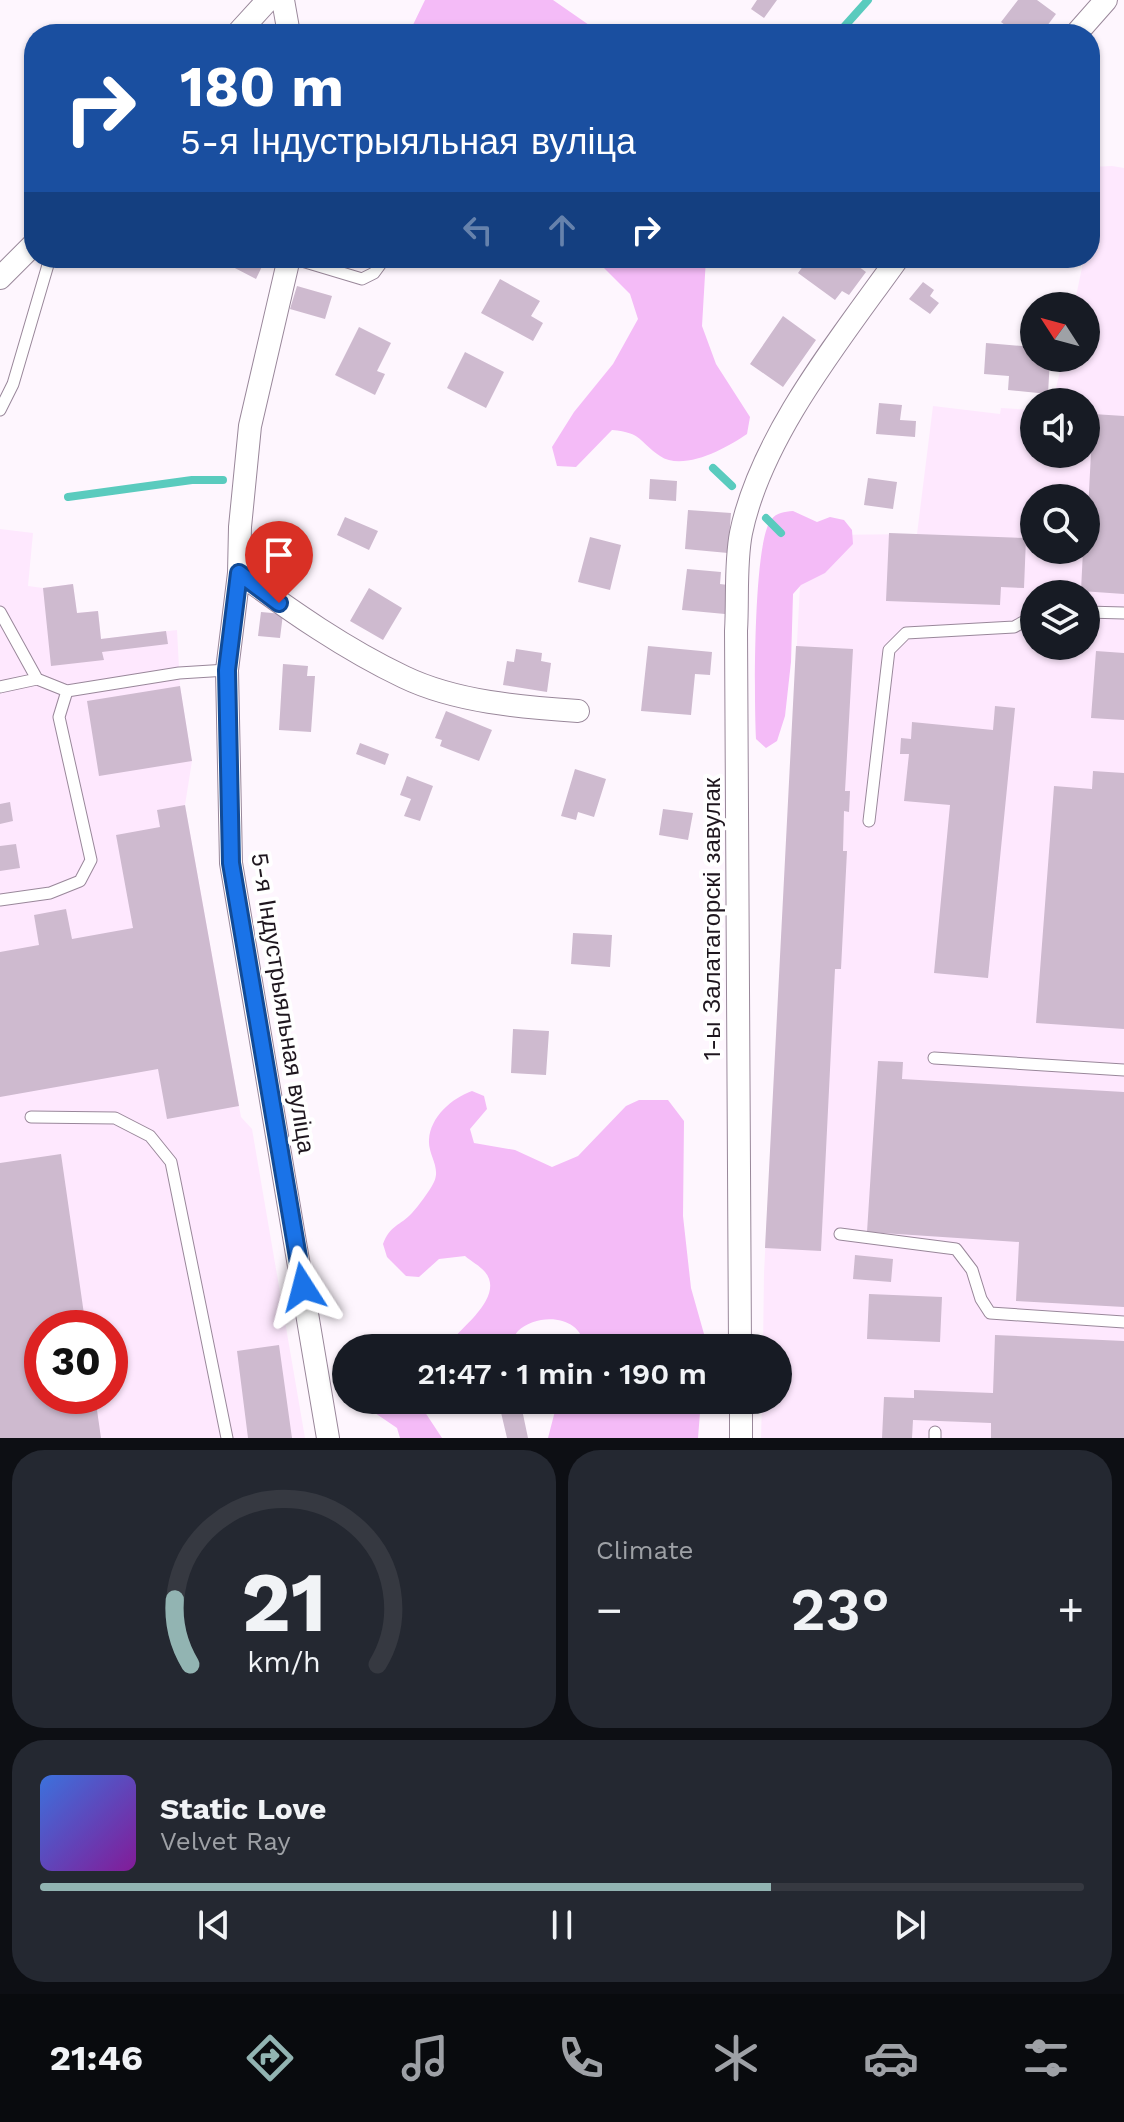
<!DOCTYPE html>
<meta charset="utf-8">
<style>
:root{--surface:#171b24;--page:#242831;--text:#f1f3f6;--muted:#9ea1a6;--line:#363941;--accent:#92b4b2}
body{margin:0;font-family:"Work Sans",sans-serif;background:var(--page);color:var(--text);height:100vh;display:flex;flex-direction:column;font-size:30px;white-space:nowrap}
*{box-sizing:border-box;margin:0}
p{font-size:26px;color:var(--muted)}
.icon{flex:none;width:44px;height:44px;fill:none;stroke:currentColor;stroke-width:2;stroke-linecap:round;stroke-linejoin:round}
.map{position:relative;height:1438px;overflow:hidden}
.drawer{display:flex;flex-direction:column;gap:12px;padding:12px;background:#0d0f14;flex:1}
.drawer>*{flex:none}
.banner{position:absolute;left:24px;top:24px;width:1076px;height:244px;border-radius:32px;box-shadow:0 2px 6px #0004;background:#1a4fa0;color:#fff;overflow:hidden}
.needle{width:52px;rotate:306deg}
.buttons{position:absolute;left:1020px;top:292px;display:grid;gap:16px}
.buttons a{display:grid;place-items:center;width:80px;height:80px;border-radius:50%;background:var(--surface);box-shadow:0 2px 6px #0004;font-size:40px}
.speed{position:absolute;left:24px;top:1310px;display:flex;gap:16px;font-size:40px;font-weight:700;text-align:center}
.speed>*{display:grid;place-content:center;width:104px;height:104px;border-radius:50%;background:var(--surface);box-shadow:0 2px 6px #0004;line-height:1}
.speed .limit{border:12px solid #d22;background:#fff;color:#111}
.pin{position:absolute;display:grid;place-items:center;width:68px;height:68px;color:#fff;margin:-82px -34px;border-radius:50% 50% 50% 0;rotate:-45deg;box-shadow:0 0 8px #0007}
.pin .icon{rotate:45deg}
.me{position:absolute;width:88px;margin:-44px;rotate:351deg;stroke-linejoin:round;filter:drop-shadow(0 0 6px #0008)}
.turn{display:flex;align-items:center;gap:28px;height:168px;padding:0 24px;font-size:36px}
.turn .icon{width:104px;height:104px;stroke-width:2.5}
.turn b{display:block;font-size:56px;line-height:68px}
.lanes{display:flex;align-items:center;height:76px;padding:0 24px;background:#0003;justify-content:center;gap:40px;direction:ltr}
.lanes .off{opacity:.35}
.big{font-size:60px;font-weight:600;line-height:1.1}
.drawer .card{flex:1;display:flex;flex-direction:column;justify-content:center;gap:12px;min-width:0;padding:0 28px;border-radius:32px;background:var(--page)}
.drawer .dial{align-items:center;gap:0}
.dial svg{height:208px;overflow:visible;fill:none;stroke:var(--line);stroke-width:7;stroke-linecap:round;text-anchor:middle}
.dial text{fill:var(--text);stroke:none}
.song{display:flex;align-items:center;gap:24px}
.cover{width:96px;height:96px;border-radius:12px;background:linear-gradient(135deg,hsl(220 70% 55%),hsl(290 70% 35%))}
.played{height:8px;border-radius:4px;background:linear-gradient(90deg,var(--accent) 70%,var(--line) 70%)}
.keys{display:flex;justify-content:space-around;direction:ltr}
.heat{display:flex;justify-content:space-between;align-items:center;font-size:44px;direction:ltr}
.drawer .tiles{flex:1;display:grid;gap:12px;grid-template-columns:1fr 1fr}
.card:last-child{grid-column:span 2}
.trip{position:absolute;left:332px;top:1334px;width:460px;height:80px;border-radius:40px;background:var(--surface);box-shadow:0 2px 6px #0004;font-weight:600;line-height:80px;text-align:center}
.tab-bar{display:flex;height:128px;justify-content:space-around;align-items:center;background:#090b0e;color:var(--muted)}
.tab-bar .icon{width:56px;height:56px}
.tab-bar .on{color:var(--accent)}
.tab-bar b{font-size:36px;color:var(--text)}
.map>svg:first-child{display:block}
.built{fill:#fee8fe;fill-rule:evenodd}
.green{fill:#f4bbf7}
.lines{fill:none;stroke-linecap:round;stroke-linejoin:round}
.stream{stroke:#5acbbe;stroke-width:8}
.building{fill:#cebacf}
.service-casing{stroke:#99879a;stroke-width:13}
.minor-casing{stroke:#99879a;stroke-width:24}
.service{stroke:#fff;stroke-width:11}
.minor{stroke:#fff;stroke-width:22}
.route-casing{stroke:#114b97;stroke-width:20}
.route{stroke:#1a73e8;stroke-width:14}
.labels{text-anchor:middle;stroke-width:8;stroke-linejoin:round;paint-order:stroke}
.street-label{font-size:24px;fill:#1e161e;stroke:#fff}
</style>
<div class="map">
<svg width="1124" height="1438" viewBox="0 0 1124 1438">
<rect width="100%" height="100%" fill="#fef6fe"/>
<!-- built -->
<path class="built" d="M1112,166L1124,168V1438H761L762,1400H778V1348H763L764,1273L802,547L824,535L917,534L933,406L1000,414L1001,408L1034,410V454H1086V402H1051L1054,397L1063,358H1086V306H1074L1084,258H1090V167ZM1034,498H1086V550H1034ZM1034,594H1086V646H1034Z
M0,529L33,533L28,586L43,588L73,584L77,613L98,611L101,639L177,630L180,686L192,761L185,805L241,1117L252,1129L305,1438H0ZM42,1328H110V1396H42Z"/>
<!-- green -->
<path class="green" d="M425,0H553L602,34H412L411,29Z
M598,258H706L702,326L716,364L750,417L747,434C727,448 683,472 660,456C638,441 643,433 612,430L576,467L557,466L552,447L574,412L613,364L638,319L630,294L598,262Z
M793,511L817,522L830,517L844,520L852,530L853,544L825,573L801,585L793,594L791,662L785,716L777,741L766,748L756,739C754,703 753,542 771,520C777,512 784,512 793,511Z
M472,1091L484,1096L487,1109L470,1129L474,1143L515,1150L552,1167L578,1156L626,1106L639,1100H668L684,1121L683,1216L691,1288L706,1341V1348H584C583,1315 538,1312 518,1331C514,1335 512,1343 509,1348H448L452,1340C466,1324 504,1295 485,1272C480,1266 471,1261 465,1256L439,1259L419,1277L406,1276L387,1257L383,1244C390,1225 400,1226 412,1213C419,1205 429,1192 434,1182C441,1167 428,1155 429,1140C430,1117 452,1098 472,1091Z
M374,1400H417L442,1438H400L397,1428L375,1413Z
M567,1400H701L698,1438H548L555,1411Z"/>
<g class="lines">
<!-- stream -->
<path class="stream" d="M843,28L868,0
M713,468L732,486
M68,497L192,480H223
M766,518L781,533"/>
</g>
<!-- building -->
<path class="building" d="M757,0H777L764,18L751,9Z
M1018,0H1037L1056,14L1041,34H1017L1001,22Z
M235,258H266L256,279L231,266Z
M809,258H847L866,272L849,295L842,291L835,300L798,273Z
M500,279L540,301L531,316L543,323L533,341L481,313Z
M923,282L934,290L930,296L939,303L930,314L909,299Z
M297,286L332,296L325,319L290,309Z
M783,316L816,340L783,387L750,364Z
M359,327L391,343L377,371L385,374L375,395L335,375Z
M986,343L1034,347V358H1050L1048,394L1008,390L1009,376L984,374Z
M465,352L504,372L486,408L447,388Z
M879,403L902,405L900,420L916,421L915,437L876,434Z
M1093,414L1124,416V594L1081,591L1083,550H1086Z
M868,478L897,482L893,509L864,505Z
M650,479L677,481L676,501L649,499Z
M688,510L731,513L728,553L685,549Z
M345,517L378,531L369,550L337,535Z
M889,533L1026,538L1024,588L1001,587L1000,605L886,601Z
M590,537L621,545L610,590L578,582Z
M687,569L721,572L720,584L728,585L725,614L682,610Z
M73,584L77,613L98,611L101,639L166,631L168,644L102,652L104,660L51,666L43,588Z
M369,588L402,608L383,640L350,621Z
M261,612L283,614L280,638L258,636Z
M648,646L712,652L710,675L695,674L691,715L641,711Z
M796,646L853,649L845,791H850L849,812L844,811L843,851H847L841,969H835L821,1251L765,1248Z
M516,649L542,653L541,661L551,663L547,692L503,685L507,661L514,662Z
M1096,651L1124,653V720L1091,718Z
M283,664L308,666L307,676H315L311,732L279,730Z
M180,686L192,761L99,776L87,701Z
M995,706L1015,708L988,978L934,973L950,805L904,801L909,754H900L901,738L911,739L912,722L993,730Z
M446,711L492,730L479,761L440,746L442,740L435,738Z
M360,743L389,754L385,765L356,754Z
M575,769L606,779L594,817L578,812L576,820L561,816Z
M1093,771L1124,773V1029L1036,1023L1054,786L1092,789Z
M407,776L433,786L420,821L404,816L411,799L400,795Z
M10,802L13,821L0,824V804Z
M185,805L239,1106L167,1119L158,1069L0,1097V952L39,945L34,915L66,909L72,939L133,928L116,835L160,827L157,810Z
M663,809L693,813L688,840L659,835Z
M16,844L20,868L0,871V846Z
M573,933L612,935L610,967L571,964Z
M513,1029L549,1031L546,1075L511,1073Z
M878,1061L903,1062L902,1079L1124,1092V1307L1016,1301L1019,1242L867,1232Z
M61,1154L86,1328H42V1396H95L101,1438H0V1163Z
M855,1255L893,1259L891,1282L853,1279Z
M869,1294L942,1297L940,1342L867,1339Z
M995,1335L1124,1341V1438H991V1423L913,1420L912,1438H882L884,1397L914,1398V1390L993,1393Z
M279,1345L292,1438H248L237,1351Z
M520,1400L528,1438H507L499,1404Z"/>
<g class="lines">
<!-- service casing -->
<g class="service-casing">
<path id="service" d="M292,258L362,279L374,273L385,258
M0,410L13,384L50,258
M0,612L37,679L67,691
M1086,612L1124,613
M0,687L37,679
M869,821L889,650L906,633L1014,627L1034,616
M0,900L50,893L80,881L91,860L59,717L67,691L179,673L227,670
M934,1058L1124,1070
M31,1117L115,1118L150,1136L171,1162L227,1438
M840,1234L956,1249L972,1270L981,1299L990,1313L1124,1322
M935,1438V1432"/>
</g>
<!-- minor casing -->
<g class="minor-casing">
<path id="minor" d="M283,0L289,34
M237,34L268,0
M1076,34L1106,0
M289,258L250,426L240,527L239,573L227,670L231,863L328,1438
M0,278L34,244
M239,573C291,611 345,649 404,677C456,702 521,707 578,711
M740,1348L736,631C738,599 735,564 741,533C761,436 841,338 898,258
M741,1400V1438"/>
</g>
<!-- service -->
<use href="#service" class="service"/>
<!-- minor -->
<use href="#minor" class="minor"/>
</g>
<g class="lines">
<!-- route casing -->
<g class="route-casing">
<path id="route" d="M279,603L239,573L227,670L231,863L303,1287"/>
</g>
<!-- route -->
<use href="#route" class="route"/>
</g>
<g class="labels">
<!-- street labels -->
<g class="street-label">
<text transform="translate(712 919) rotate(-90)" y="8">1-ы Залатагорскі завулак</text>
<text transform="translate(283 1003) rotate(81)" y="8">5-я Індустрыяльная вуліца</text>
</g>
</g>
</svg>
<div class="buttons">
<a><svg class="needle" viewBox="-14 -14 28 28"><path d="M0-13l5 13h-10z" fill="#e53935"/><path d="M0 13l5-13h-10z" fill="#9ea1a6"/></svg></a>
<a><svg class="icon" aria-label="sound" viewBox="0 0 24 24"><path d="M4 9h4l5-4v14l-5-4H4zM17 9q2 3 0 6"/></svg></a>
<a><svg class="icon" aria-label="search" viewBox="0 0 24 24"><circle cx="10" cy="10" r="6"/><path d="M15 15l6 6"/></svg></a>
<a><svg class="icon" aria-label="layers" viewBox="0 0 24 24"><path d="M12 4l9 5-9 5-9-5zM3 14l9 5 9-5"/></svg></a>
</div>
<div class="speed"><div class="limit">30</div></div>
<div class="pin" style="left:279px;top:603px;background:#d93025"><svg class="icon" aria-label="arrive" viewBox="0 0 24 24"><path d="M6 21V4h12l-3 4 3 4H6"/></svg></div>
<svg class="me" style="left:303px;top:1287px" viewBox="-20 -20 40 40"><path d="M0-17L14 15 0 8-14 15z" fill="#1a73e8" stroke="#fff" stroke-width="4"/></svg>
<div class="trip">21:47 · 1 min · 190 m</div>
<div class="banner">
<div class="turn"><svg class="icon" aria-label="right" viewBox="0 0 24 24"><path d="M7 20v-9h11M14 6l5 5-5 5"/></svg><div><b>180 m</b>5-я Індустрыяльная вуліца</div></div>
<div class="lanes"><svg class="icon off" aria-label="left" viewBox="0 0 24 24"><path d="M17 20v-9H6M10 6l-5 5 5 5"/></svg><svg class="icon off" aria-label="ahead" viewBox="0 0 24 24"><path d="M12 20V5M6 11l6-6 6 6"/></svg><svg class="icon" aria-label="right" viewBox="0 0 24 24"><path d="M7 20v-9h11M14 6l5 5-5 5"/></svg></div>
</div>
</div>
<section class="drawer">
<div class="tiles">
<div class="card dial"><svg viewBox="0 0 100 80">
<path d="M14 69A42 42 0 1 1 86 69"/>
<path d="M14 69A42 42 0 0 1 8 44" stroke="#92b4b2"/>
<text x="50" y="56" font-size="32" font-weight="700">21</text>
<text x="50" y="72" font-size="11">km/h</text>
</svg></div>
<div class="card"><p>Climate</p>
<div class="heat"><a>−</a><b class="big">23°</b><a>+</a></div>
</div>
<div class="card">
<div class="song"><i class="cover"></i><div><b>Static Love</b><p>Velvet Ray</p></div></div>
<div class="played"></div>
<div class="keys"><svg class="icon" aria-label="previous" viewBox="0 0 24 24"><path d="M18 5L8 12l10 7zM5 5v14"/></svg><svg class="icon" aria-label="pause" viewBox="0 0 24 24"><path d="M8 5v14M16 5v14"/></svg><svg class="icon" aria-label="next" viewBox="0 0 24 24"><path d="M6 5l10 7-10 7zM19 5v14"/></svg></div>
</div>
</div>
</section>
<nav class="tab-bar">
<b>21:46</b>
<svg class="icon on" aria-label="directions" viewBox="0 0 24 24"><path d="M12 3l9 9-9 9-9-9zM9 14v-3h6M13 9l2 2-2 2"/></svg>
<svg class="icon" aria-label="music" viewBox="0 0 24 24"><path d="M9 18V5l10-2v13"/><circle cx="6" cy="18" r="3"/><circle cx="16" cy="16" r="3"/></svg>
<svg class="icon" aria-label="phone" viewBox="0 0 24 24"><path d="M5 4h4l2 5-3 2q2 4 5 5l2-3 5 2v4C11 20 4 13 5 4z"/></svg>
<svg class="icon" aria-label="climate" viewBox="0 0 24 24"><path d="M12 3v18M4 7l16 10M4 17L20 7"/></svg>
<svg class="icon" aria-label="car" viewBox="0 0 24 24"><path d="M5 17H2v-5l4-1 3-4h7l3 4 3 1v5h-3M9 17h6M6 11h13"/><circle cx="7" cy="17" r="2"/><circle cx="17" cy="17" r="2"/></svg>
<svg class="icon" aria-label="filters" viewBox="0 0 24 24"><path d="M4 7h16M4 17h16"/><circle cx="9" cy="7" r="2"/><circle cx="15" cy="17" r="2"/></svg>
</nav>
